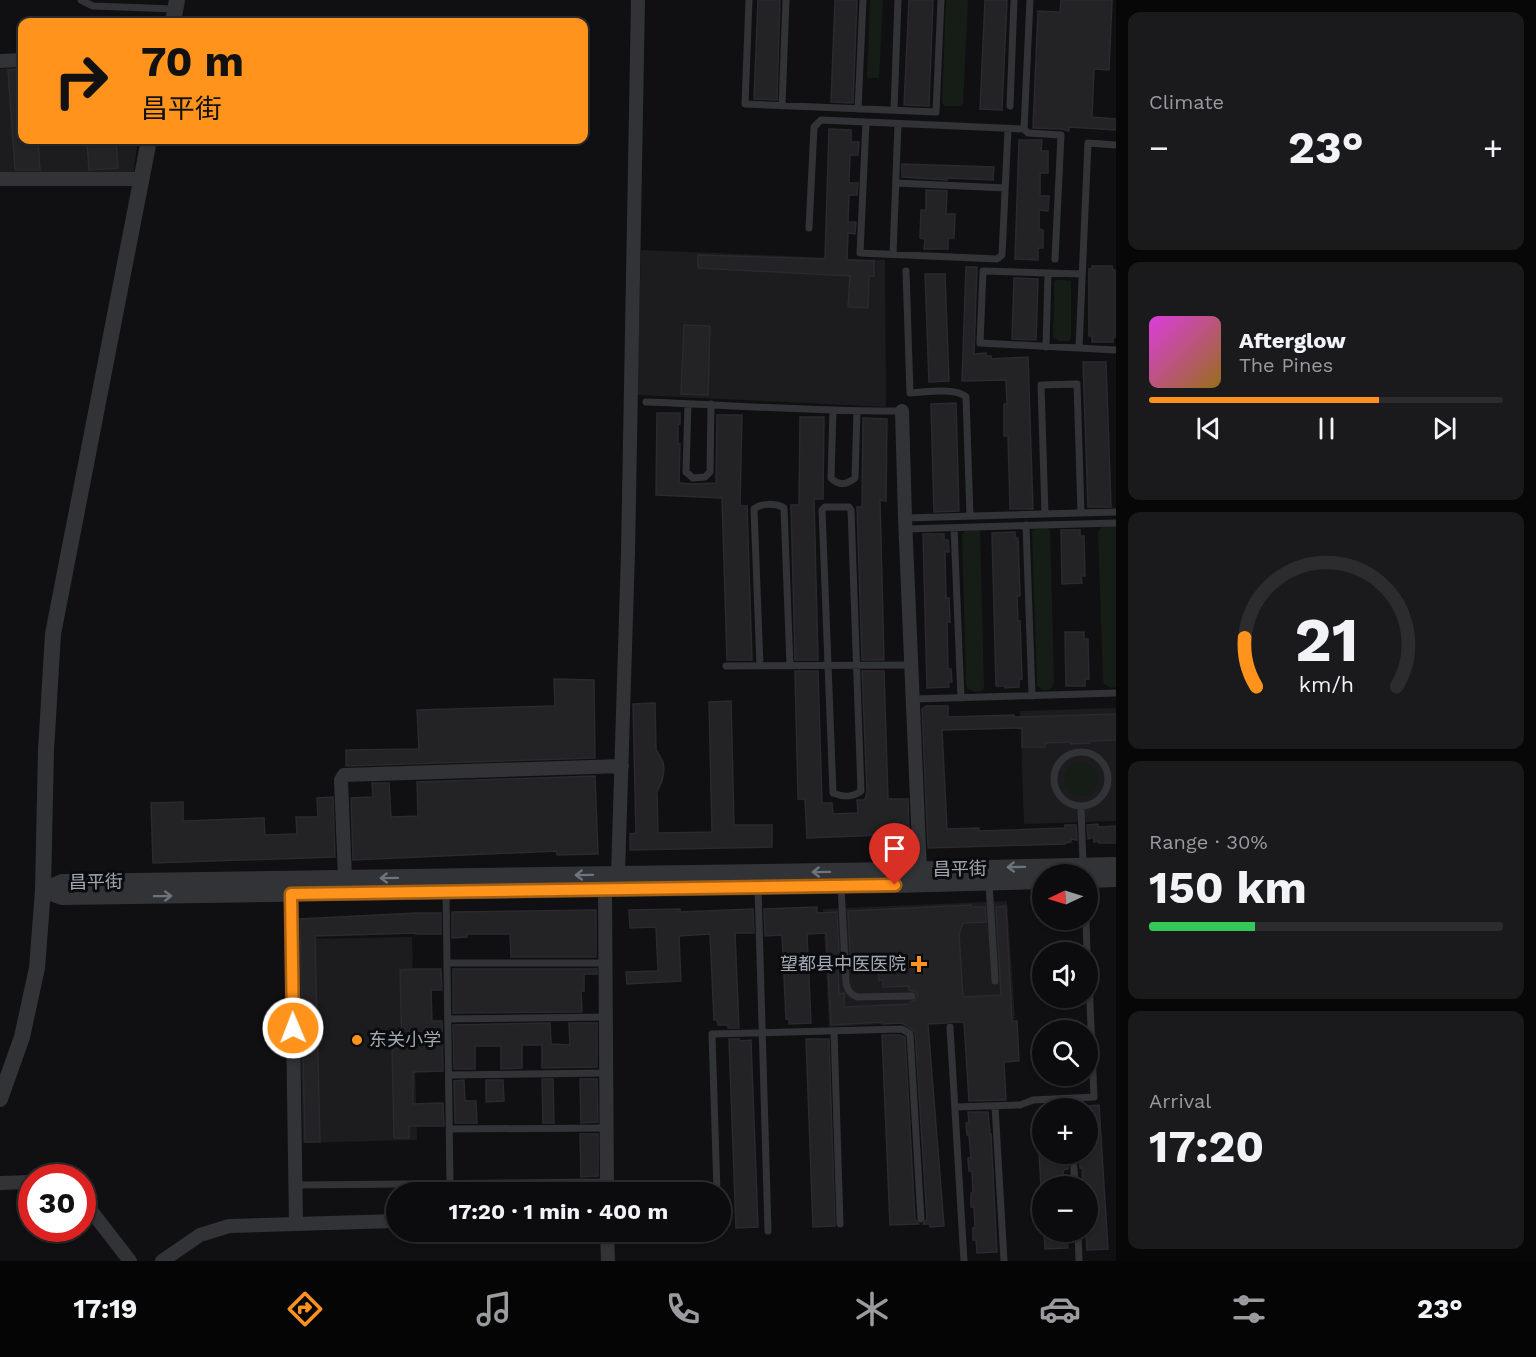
<!DOCTYPE html>
<meta charset="utf-8">
<style>
:root{--surface:#0c0c0e;--page:#1a1a1c;--text:#f1f3f6;--muted:#9a9b9e;--line:#2c2c2e;--accent:#ff931b}
body{margin:0;font-family:"Work Sans","Noto Sans SC",sans-serif;background:var(--page);color:var(--text);height:100vh;display:flex;flex-direction:column;font-size:22px;white-space:nowrap}
*{box-sizing:border-box;margin:0}
p{font-size:20px;color:var(--muted)}
.icon{flex:none;width:33px;height:33px;fill:none;stroke:currentColor;stroke-width:2;stroke-linecap:round;stroke-linejoin:round}
.map{position:relative;flex:1;overflow:hidden}
.details{display:flex;flex-direction:column;gap:12px;padding:12px;background:#070708;width:420px}
.details>*{flex:none}
.hud{position:absolute;left:18px;top:18px;width:570px;height:126px;border-radius:12px;box-shadow:0 2px 4px #0004,0 0 0 2px var(--line);background:#ff931b;color:#111;overflow:hidden}
.needle{width:39px;rotate:266deg}
.buttons{position:absolute;left:1032px;top:864px;display:grid;gap:12px}
.buttons a{display:grid;place-items:center;width:66px;height:66px;border-radius:50%;background:var(--surface);box-shadow:0 2px 4px #0004,0 0 0 2px var(--line);font-size:30px}
.speed{position:absolute;left:18px;top:1164px;display:flex;gap:12px;font-size:30px;font-weight:700;text-align:center}
.speed>*{display:grid;place-content:center;width:78px;height:78px;border-radius:50%;background:var(--surface);box-shadow:0 2px 4px #0004,0 0 0 2px var(--line);line-height:1}
.speed .limit{border:9px solid #d22;background:#fff;color:#111}
.pin{position:absolute;display:grid;place-items:center;width:51px;height:51px;color:#fff;margin:-62px -26px;border-radius:50% 50% 50% 0;rotate:-45deg;box-shadow:0 0 6px #0007}
.pin .icon{rotate:45deg}
.me{position:absolute;width:66px;margin:-33px;rotate:359deg;stroke-linejoin:round;filter:drop-shadow(0 0 4px #0008)}
.turn{display:flex;align-items:center;gap:21px;height:126px;padding:0 24px;font-size:27px}
.turn .icon{width:78px;height:78px;stroke-width:2.5}
.turn b{display:block;font-size:42px;line-height:51px}
.big{font-size:45px;font-weight:700;line-height:1.1}
.details .tile{flex:1;display:flex;flex-direction:column;justify-content:center;gap:9px;min-width:0;padding:0 21px;border-radius:12px;background:var(--page)}
.details .dial{align-items:center;gap:0}
.dial svg{height:156px;overflow:visible;fill:none;stroke:var(--line);stroke-width:7;stroke-linecap:round;text-anchor:middle}
.dial text{fill:var(--text);stroke:none}
.song{display:flex;align-items:center;gap:18px}
.cover{width:72px;height:72px;border-radius:9px;background:linear-gradient(135deg,hsl(300 70% 55%),hsl(40 70% 35%))}
.played{height:6px;border-radius:3px;background:linear-gradient(90deg,var(--accent) 65%,var(--line) 65%)}
.keys{display:flex;justify-content:space-around;direction:ltr}
.heat{display:flex;justify-content:space-between;align-items:center;font-size:33px;direction:ltr}
.charge{height:9px;border-radius:4px;background:linear-gradient(90deg,#34c759 30%,var(--line) 0)}
.trip{position:absolute;left:386px;top:1182px;width:345px;height:60px;border-radius:30px;background:var(--surface);box-shadow:0 2px 4px #0004,0 0 0 2px var(--line);font-weight:700;line-height:60px;text-align:center}
.tab-bar{display:flex;height:96px;justify-content:space-around;align-items:center;background:#050506;color:var(--muted)}
.tab-bar .icon{width:42px;height:42px}
.tab-bar .on{color:var(--accent)}
.tab-bar b{font-size:27px;color:var(--text)}
main{display:flex;flex:1;min-height:0}
.map>svg:first-child{display:block}
.built{fill:#1c1c1f}
.green{fill:#161d16}
.building{fill:#232326;stroke:#2a2a2e;stroke-width:1.5}
.lines{fill:none;stroke-linecap:round;stroke-linejoin:round}
.service{stroke:#313337;stroke-width:7}
.minor{stroke:#313337;stroke-width:14}
.tertiary{stroke:#313337;stroke-width:16}
.oneway{stroke:#6e747c}
.route-casing{stroke:#a66012;stroke-width:15}
.route{stroke:#ff931b;stroke-width:10}
.poi-dot{fill:#ff931b;stroke:#0b0b0d;stroke-width:2}
.labels{text-anchor:middle;stroke-width:6;stroke-linejoin:round;paint-order:stroke}
.street-label{font-size:18px;fill:#a0a9b4;stroke:#0b0b0d}
.poi-label{font-size:18px;fill:#a0a9b4;stroke:#0b0b0d;text-anchor:end}
</style>
<main>
<div class="map">
<svg width="1116" height="1261" viewBox="0 0 1116 1261">
<rect width="100%" height="100%" fill="#101012"/>
<!-- built -->
<path class="built" d="M22,67V140H138L133,175H0V69Z
M641,250L885,260L886,407L637,395Z
M1116,708V821L1024,824L1020,711Z
M1007,901L1015,1019L939,1024V1021L829,1027L823,909Z
M412,937L417,1140L303,1143L298,939Z"/>
<!-- green -->
<path class="green" d="M870,0H883L879,78H867Z
M946,0H968L963,103L960,106H945L942,103Z
M1056,280H1064L1071,281V337L1069,341H1060L1053,338L1054,282Z
M1114,526L1116,527V687L1112,688L1104,684L1103,679L1098,532L1102,527Z
M1047,528L1050,530L1054,681L1052,687L1048,690H1043L1037,686L1032,533L1033,530Z
M980,529L984,688L981,691L975,692L968,689L966,684L962,535L965,530Z
M1064 779a17 17 0 1 1 34 0a17 17 0 1 1-34 0Z"/>
<!-- building -->
<path class="building" d="M758,0H780L777,100L754,99Z
M835,0H857L853,103L831,102Z
M909,0H933L929,106L904,105Z
M985,0H1007L1002,110L980,109Z
M1061,0H1112L1109,70L1094,69L1092,117L1116,119V130L1069,127V131L1061,129L1033,128L1038,11L1060,12Z
M22,69V140H38L40,170H15L8,70Z
M829,129L851,130V142H859L858,155H850L849,183H858L857,195H849L848,222H856L855,234L848,233L847,260L874,261V276H869L868,308L848,307L850,276L698,268V255L825,259Z
M87,140H116L118,168L89,170Z
M1019,140H1042L1041,151H1048V173H1040V196H1049L1048,211L1039,210V229L1043,230V248H1038V260L1015,259Z
M902,164L994,167L993,180L947,178V180L902,177Z
M926,190L947,191L946,214H955L954,238H948V249H924L925,239L920,238L921,210H926Z
M1092,266H1112L1113,270H1115V337H1113V342H1092V336H1089V269H1092Z
M966,267H977L974,354L986,353V356H991V359L1028,357L1033,509H1010L1008,436H1004V404H1007L1006,380L962,381Z
M925,274H945L949,381L929,382Z
M1014,278L1038,279L1036,340L1012,339Z
M684,325L710,326L708,395L681,394Z
M1083,362H1106L1111,507H1088Z
M956,403L959,511L934,512L931,404Z
M657,413H680V424H678V444H680L679,483L693,484L716,483L717,415H742L740,506H747L752,660H727L722,498L656,495Z
M800,417H824L823,499H814L818,660H795L791,505H799Z
M863,418L887,419L886,501L880,500L884,660H862L857,507H862Z
M1061,530H1080V536H1084L1085,576H1081L1082,583L1062,584Z
M1015,532V538H1018L1020,596H1017L1018,621H1020L1022,679L1019,680V687L1005,688V686H996L992,533Z
M923,534H944V540H948L949,552H945L946,598H949L950,622H947L948,669H951L952,682H948L949,687L927,688Z
M1065,632H1084V639H1088L1089,679H1085V686H1066Z
M795,671H818L822,803H832L833,814L858,813L857,800H865L867,791L862,671H884L888,799H908L909,834L807,838L805,799H798Z
M554,679L594,680L595,758L346,766V750L419,749L417,710L555,706Z
M731,701L734,825H772V847L630,850V834L636,833L633,704L655,703L656,749L663,762L664,770L662,781L657,792L658,833L712,832L709,702Z
M926,706H948V717L1014,715V717L1116,714V740L1090,741V743L1071,744V742L1045,743V747H1022V728L942,730L947,829L979,828V831L1065,828V825H1076L1077,840L1071,839V842L1065,843V844L928,848L922,709Z
M595,776L598,854L557,855V851L353,860L351,798L373,797L372,783H389L391,817L418,816L417,782Z
M333,797L335,857L153,863L151,803L183,802V821L264,818L265,835L297,834L296,817H318L317,798Z
M1098,824V827L1116,826V843H1099V841L1094,842V837L1088,839L1087,825Z
M971,905V907H985L986,922L963,923L959,934L963,997L1001,995L996,907L1006,906L1012,1021H1017L1019,1061L1004,1062L1006,1100L969,1101L964,1022H949L946,1023L928,1024L944,1226L930,1227V1224H923L927,1219L915,1032L902,1023L882,1024V1022L831,1025L826,933L807,934L811,1023L789,1024V1019H786L782,935L765,936L764,909L817,907V913L837,912L840,970H838L839,994L844,993V1007L910,1004V1002L915,1000L918,996L915,991L909,990V986L883,987V980H879L878,968L851,969L848,911Z
M680,909V912L753,909L754,933H735L739,1028H728V1025H718L717,1020H714L710,934L679,936L681,981L627,984L626,972L658,971L656,927L630,928L629,910Z
M596,910V957H511L510,934H467V937L452,938V912Z
M416,913H441V934H416V933L315,936L320,1142H305L300,919Z
M415,969H441L442,990H431L432,1021H442L443,1071L413,1072V1104L443,1103L444,1126H409V1138H394L392,1048H402L400,970Z
M453,969H597V974H584V991H581L582,1012L453,1013Z
M550,1023L551,1044L570,1045L569,1023H597V1067L542,1068V1045H522V1068L501,1069V1046H475V1069H454L453,1025Z
M882,1035H900L905,1037L915,1219L919,1224L890,1225Z
M729,1039H739L740,1041L751,1040L758,1227L736,1228Z
M806,1039H829L835,1226L813,1227Z
M542,1079H553L554,1123H543Z
M580,1079H597L598,1122L581,1123Z
M464,1080L465,1101H476L477,1123H455L454,1081Z
M486,1080H503L504,1101L486,1102Z
M1099,1105L1108,1249L1087,1250L1086,1232H1088V1186H1083L1082,1168H1080L1079,1155H1082L1081,1154H1088V1106Z
M968,1112H988L990,1134H991L997,1252L977,1253L976,1240H973V1228H975L974,1207H971V1193H973L972,1171H969L968,1158H971L969,1135H967L966,1123H969Z
M580,1134H598V1176L581,1177Z
M1039,1154H1062V1156H1067L1068,1169L1063,1170L1064,1186H1041Z
M1044,1232H1066L1068,1248L1045,1249Z"/>
<g class="lines">
<!-- service -->
<path class="service" d="M81,0L93,6L175,9
M749,0L745,104L936,112L941,0
M782,106L786,0
M1010,106L1014,0
M858,109L863,0
M894,110L898,0
M866,122L860,253L997,259L1002,255L1008,129
M1024,129L1028,133L1061,135L1055,259
M896,183L1005,188
M809,228L814,127L821,120L1024,129L1030,0
M893,254L898,124
M906,271L910,393C925,392 956,387 966,397L970,516
M1082,274L983,271L980,343L1116,350
M1046,347L1048,273
M1079,348L1088,143L1116,145
M646,402C732,405 817,412 902,411
M688,404L686,472L693,478L705,477L710,472L711,404
M833,410L831,478C839,486 846,485 855,478L857,411
M825,507H849L851,510L861,791C852,798 843,797 833,793L822,510Z
M1045,514L1041,385L1077,384L1081,513
M905,518L1116,512
M1026,525L1032,696
M954,528L961,698
M906,529L1116,523
M726,666L911,665
M760,666L754,509C761,503 776,503 784,508L790,666
M913,699L1116,693
M1054 779a27 27 0 1 1 54 0a27 27 0 1 1-54 0Z
M1081,807L1083,864
M989,883L995,981
M841,886L846,983C848,991 850,994 857,997L912,996
M758,888L768,1231
M446,892L450,1184
M1086,920L1087,952
M447,963H605
M448,1019L606,1017
M950,1027L964,1261
M834,1031L840,1224
M449,1075L606,1073
M995,1106L1004,1261
M955,1107L1020,1105L1033,1100L1094,1097L1088,957
M450,1129L606,1128
M1073,1154L1075,1186
M296,1185L607,1182
M717,1192L712,1034L902,1029L910,1034L921,1219
M1078,1232L1079,1261"/>
<!-- minor -->
<path class="minor" d="M0,61L22,60
M0,179H142
M902,411L905,518L920,870
M618,874L628,552L638,0
M345,878L341,780L344,775L622,766
M605,889L607,1192
M291,894L296,1224
M0,1183L32,1182
M82,1199L130,1261
M607,1232L608,1261
M162,1261L200,1235L229,1226L396,1221"/>
<!-- tertiary -->
<path class="tertiary" d="M173,22L177,0
M1088,880L1116,879
M43,890L62,882L895,870L1116,865
M43,890L62,897L895,885L1042,881
M0,1099L22,1037L37,968L43,890L46,750L53,634L149,140"/>
</g>
<!-- one-way arrows -->
<defs><path id="oneway-shaft" d="M-6 0H5M1.5-3L5.5 0L1.5 3" fill="none" stroke-width="1.6" stroke-linecap="round" stroke-linejoin="round" transform="scale(1.5)"/></defs>
<g class="oneway">
<use href="#oneway-shaft" transform="translate(1016 867) rotate(179)"/>
<use href="#oneway-shaft" transform="translate(821 872) rotate(179)"/>
<use href="#oneway-shaft" transform="translate(584 875) rotate(179)"/>
<use href="#oneway-shaft" transform="translate(389 878) rotate(179)"/>
<use href="#oneway-shaft" transform="translate(163 896) rotate(-1)"/>
</g>
<g class="lines">
<!-- route casing -->
<g class="route-casing">
<path id="route" d="M293,1028L291,894L895,885"/>
</g>
<!-- route -->
<use href="#route" class="route"/>
</g>
<!-- markers -->
<g class="poi-dot">
<path d="M916 955h6v6h6v6h-6v6h-6v-6h-6v-6h6z"/>
<circle cx="357" cy="1040" r="6"/>
</g>
<g class="labels">
<!-- street labels -->
<g class="street-label">
<text transform="translate(960 869) rotate(-1)" y="6">昌平街</text>
<text transform="translate(96 882) rotate(-1)" y="6">昌平街</text>
</g>
<!-- poi labels -->
<g class="poi-label">
<text x="906" y="970">望都县中医医院</text>
<text x="369" y="1046" text-anchor="start">东关小学</text>
</g>
</g>
</svg>
<div class="buttons">
<a><svg class="needle" viewBox="-14 -14 28 28"><path d="M0-13l5 13h-10z" fill="#e53935"/><path d="M0 13l5-13h-10z" fill="#9a9b9e"/></svg></a>
<a><svg class="icon" aria-label="sound" viewBox="0 0 24 24"><path d="M4 9h4l5-4v14l-5-4H4zM17 9q2 3 0 6"/></svg></a>
<a><svg class="icon" aria-label="search" viewBox="0 0 24 24"><circle cx="10" cy="10" r="6"/><path d="M15 15l6 6"/></svg></a>
<a>+</a>
<a>−</a>
</div>
<div class="speed"><div class="limit">30</div></div>
<div class="pin" style="left:895px;top:885px;background:#d93025"><svg class="icon" aria-label="arrive" viewBox="0 0 24 24"><path d="M6 21V4h12l-3 4 3 4H6"/></svg></div>
<svg class="me" style="left:293px;top:1028px" viewBox="-20 -20 40 40"><circle r="17" fill="#ff931b" stroke="#fff" stroke-width="3"/><path d="M0-11L8 9 0 5-8 9z" fill="#fff"/></svg>
<div class="trip">17:20 · 1 min · 400 m</div>
<div class="hud">
<div class="turn"><svg class="icon" aria-label="right" viewBox="0 0 24 24"><path d="M7 20v-9h11M14 6l5 5-5 5"/></svg><div><b>70 m</b>昌平街</div></div>
</div>
</div>
<section class="details">
<div class="tile"><p>Climate</p>
<div class="heat"><a>−</a><b class="big">23°</b><a>+</a></div>
</div>
<div class="tile">
<div class="song"><i class="cover"></i><div><b>Afterglow</b><p>The Pines</p></div></div>
<div class="played"></div>
<div class="keys"><svg class="icon" aria-label="previous" viewBox="0 0 24 24"><path d="M18 5L8 12l10 7zM5 5v14"/></svg><svg class="icon" aria-label="pause" viewBox="0 0 24 24"><path d="M8 5v14M16 5v14"/></svg><svg class="icon" aria-label="next" viewBox="0 0 24 24"><path d="M6 5l10 7-10 7zM19 5v14"/></svg></div>
</div>
<div class="tile dial"><svg viewBox="0 0 100 80">
<path d="M14 69A42 42 0 1 1 86 69"/>
<path d="M14 69A42 42 0 0 1 8 44" stroke="#ff931b"/>
<text x="50" y="56" font-size="32" font-weight="700">21</text>
<text x="50" y="72" font-size="11">km/h</text>
</svg></div>
<div class="tile"><p>Range · 30%</p><b class="big">150 km</b><div class="charge"></div></div>
<div class="tile"><p>Arrival</p><b class="big">17:20</b></div>
</section>
</main>
<nav class="tab-bar">
<b>17:19</b>
<svg class="icon on" aria-label="directions" viewBox="0 0 24 24"><path d="M12 3l9 9-9 9-9-9zM9 14v-3h6M13 9l2 2-2 2"/></svg>
<svg class="icon" aria-label="music" viewBox="0 0 24 24"><path d="M9 18V5l10-2v13"/><circle cx="6" cy="18" r="3"/><circle cx="16" cy="16" r="3"/></svg>
<svg class="icon" aria-label="phone" viewBox="0 0 24 24"><path d="M5 4h4l2 5-3 2q2 4 5 5l2-3 5 2v4C11 20 4 13 5 4z"/></svg>
<svg class="icon" aria-label="climate" viewBox="0 0 24 24"><path d="M12 3v18M4 7l16 10M4 17L20 7"/></svg>
<svg class="icon" aria-label="car" viewBox="0 0 24 24"><path d="M5 17H2v-5l4-1 3-4h7l3 4 3 1v5h-3M9 17h6M6 11h13"/><circle cx="7" cy="17" r="2"/><circle cx="17" cy="17" r="2"/></svg>
<svg class="icon" aria-label="filters" viewBox="0 0 24 24"><path d="M4 7h16M4 17h16"/><circle cx="9" cy="7" r="2"/><circle cx="15" cy="17" r="2"/></svg>
<b>23°</b>
</nav>
